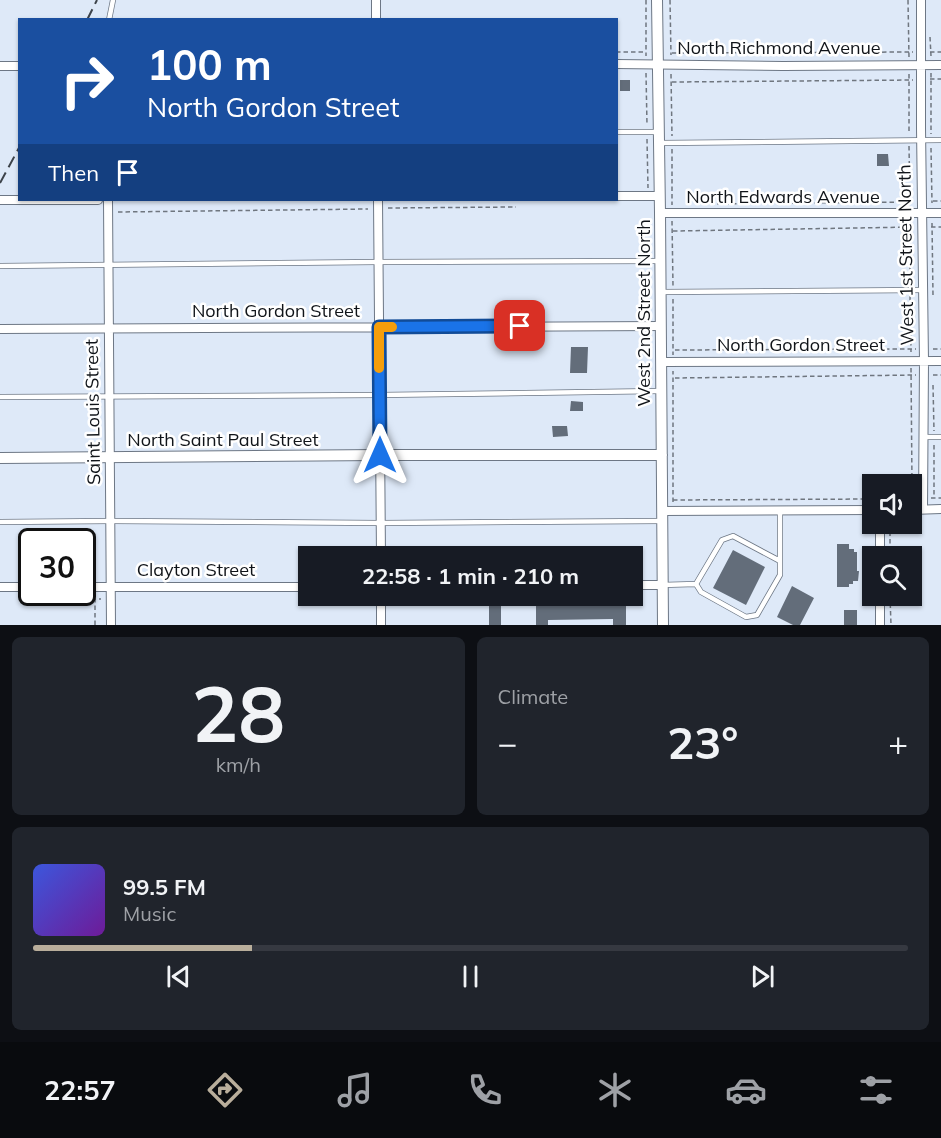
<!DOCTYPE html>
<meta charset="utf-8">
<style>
:root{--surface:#171b24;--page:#20242c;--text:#f1f3f6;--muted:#9ea1a6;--line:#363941;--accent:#b9ae9b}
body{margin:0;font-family:Mulish,sans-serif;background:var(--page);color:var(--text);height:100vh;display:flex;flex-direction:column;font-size:22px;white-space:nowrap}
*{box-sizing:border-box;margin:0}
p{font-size:20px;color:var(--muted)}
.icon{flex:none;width:33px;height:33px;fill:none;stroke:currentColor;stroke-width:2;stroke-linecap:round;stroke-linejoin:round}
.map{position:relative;height:625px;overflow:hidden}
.details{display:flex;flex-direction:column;gap:12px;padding:12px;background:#0d0f14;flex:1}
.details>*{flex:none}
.hud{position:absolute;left:18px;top:18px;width:600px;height:183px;border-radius:0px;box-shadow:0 2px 4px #0004;background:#1a4fa0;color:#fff;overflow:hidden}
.controls{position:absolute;left:862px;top:474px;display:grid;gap:12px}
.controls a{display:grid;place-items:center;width:60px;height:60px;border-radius:0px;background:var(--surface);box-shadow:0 2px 4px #0004;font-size:30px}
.speed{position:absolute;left:18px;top:528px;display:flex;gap:12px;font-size:30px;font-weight:700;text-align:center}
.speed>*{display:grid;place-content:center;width:78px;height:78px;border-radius:50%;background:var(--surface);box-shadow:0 2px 4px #0004;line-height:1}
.speed .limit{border:3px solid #111;border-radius:9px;background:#fff;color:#111}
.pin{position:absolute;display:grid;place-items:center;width:51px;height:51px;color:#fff;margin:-26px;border-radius:12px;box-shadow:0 3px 9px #0006}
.me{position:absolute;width:66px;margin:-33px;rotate:0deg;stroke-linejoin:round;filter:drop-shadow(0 0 4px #0008)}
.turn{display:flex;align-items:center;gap:21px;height:126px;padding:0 30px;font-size:27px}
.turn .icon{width:78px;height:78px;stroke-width:2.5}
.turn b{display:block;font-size:42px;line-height:51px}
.then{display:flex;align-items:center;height:57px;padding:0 30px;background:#0003;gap:12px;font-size:22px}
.big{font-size:45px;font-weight:700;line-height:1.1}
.details .card{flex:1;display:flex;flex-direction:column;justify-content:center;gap:9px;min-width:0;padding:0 21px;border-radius:9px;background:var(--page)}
.details .dial{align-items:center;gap:0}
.dial b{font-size:78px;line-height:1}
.song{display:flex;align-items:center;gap:18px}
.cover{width:72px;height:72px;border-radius:9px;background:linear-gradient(135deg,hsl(230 70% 55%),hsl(280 70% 35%))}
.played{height:6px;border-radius:3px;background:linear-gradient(90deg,var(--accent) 25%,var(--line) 25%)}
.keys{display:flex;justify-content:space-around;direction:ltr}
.heat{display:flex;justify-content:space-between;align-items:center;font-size:33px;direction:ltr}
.details .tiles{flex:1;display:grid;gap:12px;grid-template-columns:1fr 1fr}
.card:last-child{grid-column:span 2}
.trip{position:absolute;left:298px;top:546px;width:345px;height:60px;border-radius:0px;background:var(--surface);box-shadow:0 2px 4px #0004;font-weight:700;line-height:60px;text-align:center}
.tabs{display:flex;height:96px;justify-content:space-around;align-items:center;background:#090b0e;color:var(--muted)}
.tabs .icon{width:42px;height:42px}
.tabs .active{color:var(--accent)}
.tabs b{font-size:27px;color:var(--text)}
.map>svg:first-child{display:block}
.building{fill:#636d7a}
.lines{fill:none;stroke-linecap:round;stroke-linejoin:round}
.service-casing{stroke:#6d7785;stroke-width:6}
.minor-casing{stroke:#6d7785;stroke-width:10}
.tertiary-casing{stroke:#6d7785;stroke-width:12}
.path{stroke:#6f767f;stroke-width:1.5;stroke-dasharray:4.5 3;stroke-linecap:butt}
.service{stroke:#fff;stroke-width:4.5}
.minor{stroke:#fff;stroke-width:8}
.tertiary{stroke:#fff;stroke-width:10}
.rail{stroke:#3d434a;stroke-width:2;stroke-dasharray:12 6;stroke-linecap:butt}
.route-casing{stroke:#114b97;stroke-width:15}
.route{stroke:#1a73e8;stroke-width:10}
.slow{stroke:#f59e0b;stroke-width:10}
.labels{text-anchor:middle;stroke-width:5;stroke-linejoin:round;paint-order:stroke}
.street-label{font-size:18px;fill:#101419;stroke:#fff}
</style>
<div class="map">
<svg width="941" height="625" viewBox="0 0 941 625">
<rect width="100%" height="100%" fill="#dee9f8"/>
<!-- building -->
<path class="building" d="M620,80H630V91H620Z
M877,154H888L889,166H877Z
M571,347H588L587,373H570Z
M571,401L583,402V411H570Z
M552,426H567L568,436L553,437Z
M837,544H849V549H854V552H857V571H859L858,581H853V584H849V587H837Z
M733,550L765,567L746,605L713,588Z
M792,586L814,598L800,625H793L777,617Z
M536,605H626V625H613V619L548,620V625H536Z
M489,606H501V625H489Z
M844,610H857V625H844Z"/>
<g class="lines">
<!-- service casing -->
<g class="service-casing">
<path id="service" d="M109,20L113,0
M616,132H659
M660,143L941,140
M0,266L378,262L660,261
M661,292L923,290
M0,397L379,395L661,391
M923,437H941
M780,511V561
M0,522L111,521L380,523L662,521
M662,585L696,584L722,540L733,536L780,561V575L757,615L746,617L701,592L696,584"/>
</g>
<!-- minor casing -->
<g class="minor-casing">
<path id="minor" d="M376,0V20
M921,0V128L924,361L923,509
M616,64L783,66L941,65
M0,66H20
M616,196H660
M0,200H98
M108,200L111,625
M378,200L381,556
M660,213H941
M0,329L661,326
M661,362L941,361
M912,510L941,509
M662,511L873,510
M880,524V556
M633,585H662
M0,587H32
M82,587H309
M381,596V625
M880,596V625"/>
</g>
<!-- tertiary casing -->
<g class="tertiary-casing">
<path id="tertiary" d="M657,0L660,213L663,625
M0,458L380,455H662"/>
</g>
<!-- path -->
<path class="path" d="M646,0V56
M670,0L671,55
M908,0L909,58
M930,37L931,56
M616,52H645
M930,52H941
M672,53L913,52
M646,73L647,125
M931,73V134
M671,74L672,136
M909,74V133
M930,79H941
M672,82L913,80
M647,139L648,188
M909,146L910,205
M931,148L932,203
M672,149V205
M933,201H941
M702,204L913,202
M388,208L516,207
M118,212L368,209
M672,221L673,286
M910,221V283
M932,223L933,296
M931,227H941
M673,231L914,227
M910,296L911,352
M673,299V355
M933,349H941
M675,350L916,349
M911,368L912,484
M933,375H941
M675,378L916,375
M933,385L934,431
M934,445V498
M931,498H941
M673,500L873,499
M673,502V371
M890,524V556
M890,596L891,625
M58,598L94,599
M95,625V599H101"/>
<!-- service -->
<use href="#service" class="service"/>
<!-- minor -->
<use href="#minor" class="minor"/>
<!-- tertiary -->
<use href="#tertiary" class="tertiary"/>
<!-- rail -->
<path class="rail" d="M87,20L97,0
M0,183L20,146"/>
</g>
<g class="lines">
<!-- route casing -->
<g class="route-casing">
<path id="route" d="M380,455L379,327L520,326"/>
</g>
<!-- route -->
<use href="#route" class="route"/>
<!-- slow -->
<path class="slow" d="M379,368V327H392"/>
</g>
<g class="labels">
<!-- street labels -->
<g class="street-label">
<text x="779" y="54">North Richmond Avenue</text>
<text x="783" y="203">North Edwards Avenue</text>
<text transform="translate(906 255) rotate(-91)" y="6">West 1st Street North</text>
<text x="276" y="317">North Gordon Street</text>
<text transform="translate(644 313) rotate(-90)" y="6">West 2nd Street North</text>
<text x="801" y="351">North Gordon Street</text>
<text transform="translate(93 412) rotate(-91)" y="6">Saint Louis Street</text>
<text x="223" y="446">North Saint Paul Street</text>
<text x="196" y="576">Clayton Street</text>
</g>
</g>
</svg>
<div class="controls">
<a><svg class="icon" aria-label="sound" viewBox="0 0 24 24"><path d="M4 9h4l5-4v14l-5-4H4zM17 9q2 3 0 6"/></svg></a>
<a><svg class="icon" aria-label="search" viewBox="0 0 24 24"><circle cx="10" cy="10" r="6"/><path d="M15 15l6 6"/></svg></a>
</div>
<div class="speed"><div class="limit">30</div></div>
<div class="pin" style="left:520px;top:326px;background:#d93025"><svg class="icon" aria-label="arrive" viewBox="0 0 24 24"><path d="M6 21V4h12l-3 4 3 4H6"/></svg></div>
<svg class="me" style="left:380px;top:455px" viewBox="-20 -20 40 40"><path d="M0-17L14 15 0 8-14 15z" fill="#1a73e8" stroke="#fff" stroke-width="4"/></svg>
<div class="trip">22:58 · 1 min · 210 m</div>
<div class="hud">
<div class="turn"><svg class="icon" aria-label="right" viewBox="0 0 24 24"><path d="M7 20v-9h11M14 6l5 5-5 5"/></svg><div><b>100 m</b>North Gordon Street</div></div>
<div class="then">Then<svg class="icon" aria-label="arrive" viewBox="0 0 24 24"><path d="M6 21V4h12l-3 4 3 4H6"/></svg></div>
</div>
</div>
<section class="details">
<div class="tiles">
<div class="card dial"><b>28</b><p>km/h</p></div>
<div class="card"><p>Climate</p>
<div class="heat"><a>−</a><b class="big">23°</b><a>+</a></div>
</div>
<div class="card">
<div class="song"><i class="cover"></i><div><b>99.5 FM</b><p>Music</p></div></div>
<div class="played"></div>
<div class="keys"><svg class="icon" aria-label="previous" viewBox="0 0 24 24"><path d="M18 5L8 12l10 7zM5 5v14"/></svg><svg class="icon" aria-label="pause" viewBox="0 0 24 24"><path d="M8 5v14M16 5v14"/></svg><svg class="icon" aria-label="next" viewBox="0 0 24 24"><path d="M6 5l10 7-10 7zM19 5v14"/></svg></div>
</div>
</div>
</section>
<nav class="tabs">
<b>22:57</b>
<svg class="icon active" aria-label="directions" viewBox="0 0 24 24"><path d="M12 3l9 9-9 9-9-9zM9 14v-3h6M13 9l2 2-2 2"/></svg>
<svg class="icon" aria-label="music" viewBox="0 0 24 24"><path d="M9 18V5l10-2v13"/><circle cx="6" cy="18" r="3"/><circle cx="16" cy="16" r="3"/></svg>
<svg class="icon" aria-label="phone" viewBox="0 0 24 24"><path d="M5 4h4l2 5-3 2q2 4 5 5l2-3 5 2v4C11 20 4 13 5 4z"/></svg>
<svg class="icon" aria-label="climate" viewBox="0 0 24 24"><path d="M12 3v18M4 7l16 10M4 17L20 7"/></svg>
<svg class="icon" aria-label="car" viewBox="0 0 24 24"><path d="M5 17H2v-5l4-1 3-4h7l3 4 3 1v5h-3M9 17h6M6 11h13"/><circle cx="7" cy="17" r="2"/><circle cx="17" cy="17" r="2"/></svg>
<svg class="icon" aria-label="filters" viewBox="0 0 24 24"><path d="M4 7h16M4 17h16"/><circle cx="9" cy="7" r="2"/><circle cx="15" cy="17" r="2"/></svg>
</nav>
